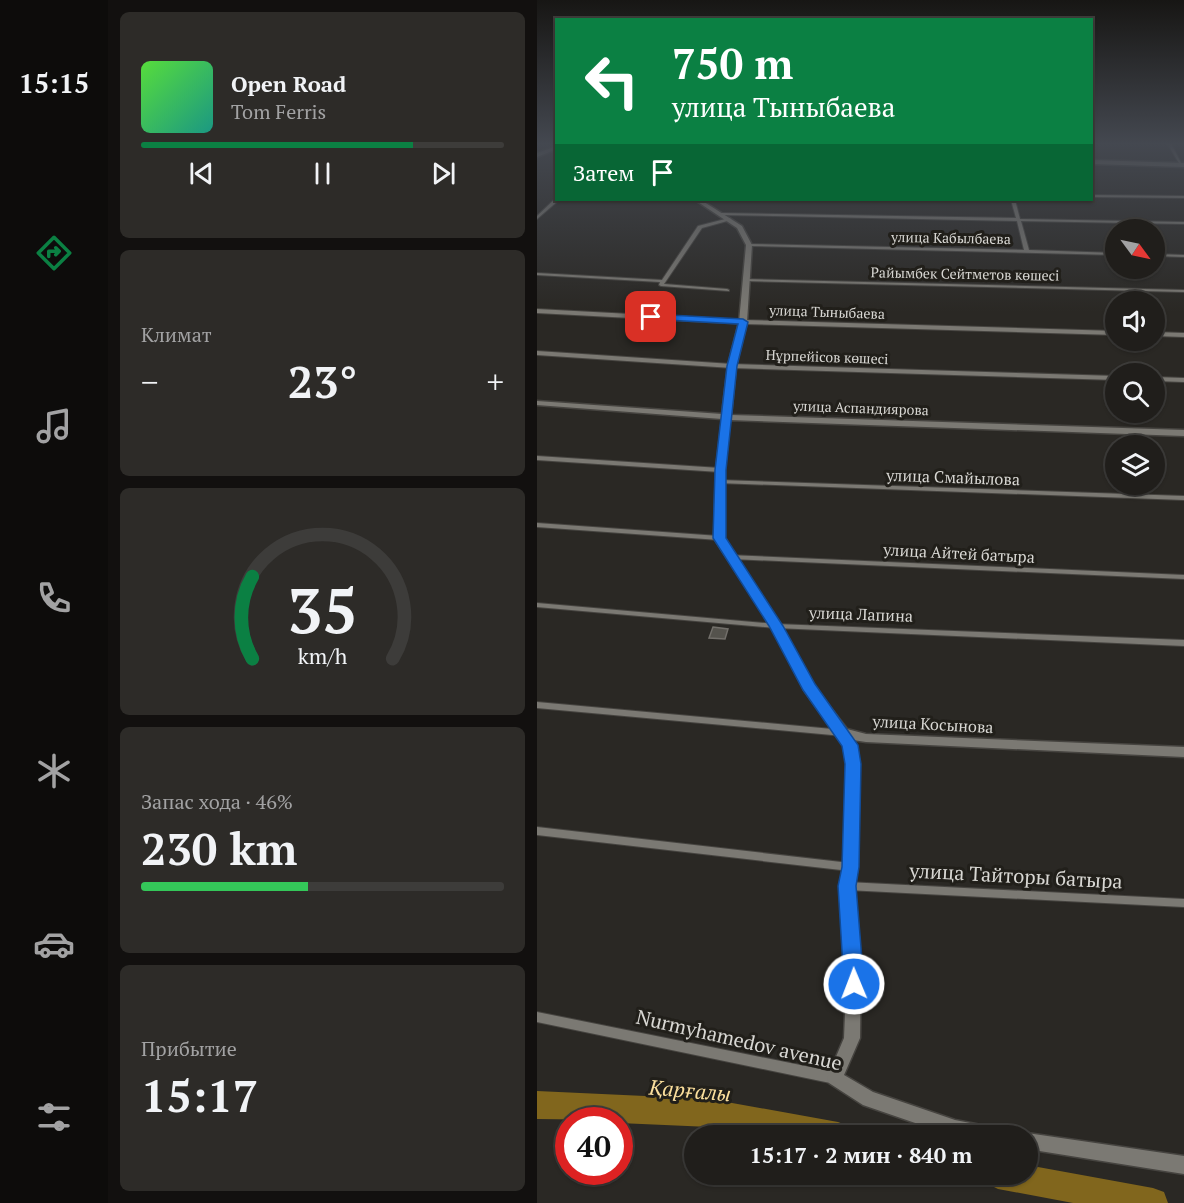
<!DOCTYPE html>
<html lang="ru">
<meta charset="utf-8">
<style>
:root{--surface:#201e1b;--page:#2d2b28;--text:#f1f3f6;--muted:#a2a2a3;--line:#3d3c3a;--accent:#0b8043}
body{margin:0;font-family:"PT Serif",serif;background:var(--page);color:var(--text);height:100vh;display:flex;flex-direction:column;font-size:22px;white-space:nowrap}
*{box-sizing:border-box;margin:0}
p{font-size:20px;color:var(--muted)}
.icon{flex:none;width:33px;height:33px;fill:none;stroke:currentColor;stroke-width:2;stroke-linecap:round;stroke-linejoin:round}
.map{position:relative;flex:1;overflow:hidden}
.side{display:flex;flex-direction:column;gap:12px;padding:12px;background:#12100f;width:429px}
.side>*{flex:none}
.banner{position:absolute;left:18px;top:18px;width:538px;height:183px;border-radius:0px;box-shadow:0 2px 4px #0004,0 0 0 2px var(--line);background:#0b8043;color:#fff;overflow:hidden}
.needle{width:39px;rotate:123deg}
.fabs{position:absolute;left:568px;top:219px;display:grid;gap:12px}
.fabs a{display:grid;place-items:center;width:60px;height:60px;border-radius:50%;background:var(--surface);box-shadow:0 2px 4px #0004,0 0 0 2px var(--line);font-size:30px}
.speed{position:absolute;left:18px;top:1107px;display:flex;gap:12px;font-size:30px;font-weight:700;text-align:center}
.speed>*{display:grid;place-content:center;width:78px;height:78px;border-radius:50%;background:var(--surface);box-shadow:0 2px 4px #0004,0 0 0 2px var(--line);line-height:1}
.speed .limit{border:9px solid #d22;background:#fff;color:#111}
.pin{position:absolute;display:grid;place-items:center;width:51px;height:51px;color:#fff;margin:-26px;border-radius:12px;box-shadow:0 3px 9px #0006}
.me{position:absolute;width:66px;margin:-33px;rotate:359deg;stroke-linejoin:round;filter:drop-shadow(0 0 4px #0008)}
.turn{display:flex;align-items:center;gap:21px;height:126px;padding:0 18px;font-size:27px}
.turn .icon{width:78px;height:78px;stroke-width:2.5}
.turn b{display:block;font-size:42px;line-height:51px}
.then{display:flex;align-items:center;height:57px;padding:0 18px;background:#0003;gap:12px;font-size:22px}
.big{font-size:45px;font-weight:800;line-height:1.1}
.side .card{flex:1;display:flex;flex-direction:column;justify-content:center;gap:9px;min-width:0;padding:0 21px;border-radius:9px;background:var(--page)}
.side .dial{align-items:center;gap:0}
.dial svg{height:156px;overflow:visible;fill:none;stroke:var(--line);stroke-width:7;stroke-linecap:round;text-anchor:middle}
.dial text{fill:var(--text);stroke:none}
.song{display:flex;align-items:center;gap:18px}
.cover{width:72px;height:72px;border-radius:9px;background:linear-gradient(135deg,hsl(110 70% 55%),hsl(170 70% 35%))}
.played{height:6px;border-radius:3px;background:linear-gradient(90deg,var(--accent) 75%,var(--line) 75%)}
.keys{display:flex;justify-content:space-around;direction:ltr}
.heat{display:flex;justify-content:space-between;align-items:center;font-size:33px;direction:ltr}
.charge{height:9px;border-radius:4px;background:linear-gradient(90deg,#34c759 46%,var(--line) 0)}
.trip{position:absolute;left:147px;top:1125px;width:354px;height:60px;border-radius:30px;background:var(--surface);box-shadow:0 2px 4px #0004,0 0 0 2px var(--line);font-weight:800;line-height:60px;text-align:center}
main{display:flex;flex:1;min-height:0}
.dock{display:flex;flex-direction:column;width:108px;justify-content:space-around;align-items:center;background:#0d0c0b;color:var(--muted)}
.dock .icon{width:42px;height:42px}
.dock .current{color:var(--accent)}
.dock b{font-size:27px;color:var(--text)}
.map>svg:first-child{display:block}
.lines{fill:none;stroke-linecap:round;stroke-linejoin:round}
.river{fill:#81661d;fill-rule:evenodd}
.building{fill:#55534d;stroke:#726f6a;stroke-width:1.5}
.street-casing{stroke:#464440;stroke-width:2}
.secondary-casing{stroke:#464440;stroke-width:3}
.street{fill:#7b7973;fill-rule:evenodd}
.secondary{fill:#7b7973;fill-rule:evenodd}
.route{fill:#1a73e8;stroke:#114b97;stroke-width:1.5}
.labels{text-anchor:middle;stroke-width:6;stroke-linejoin:round;paint-order:stroke}
.far-street-label{font-size:14px;fill:#d8d7d3;stroke:#211f1a}
.street-label{font-size:16px;fill:#d8d7d3;stroke:#211f1a}
.near-street-label{font-size:20px;fill:#d8d7d3;stroke:#211f1a}
.near-water-label{font-size:21px;font-style:italic;fill:#fbdf9d;stroke:#211f1a}
</style>
<main>
<nav class="dock">
<b>15:15</b>
<svg class="icon current" aria-label="directions" viewBox="0 0 24 24"><path d="M12 3l9 9-9 9-9-9zM9 14v-3h6M13 9l2 2-2 2"/></svg>
<svg class="icon" aria-label="music" viewBox="0 0 24 24"><path d="M9 18V5l10-2v13"/><circle cx="6" cy="18" r="3"/><circle cx="16" cy="16" r="3"/></svg>
<svg class="icon" aria-label="phone" viewBox="0 0 24 24"><path d="M5 4h4l2 5-3 2q2 4 5 5l2-3 5 2v4C11 20 4 13 5 4z"/></svg>
<svg class="icon" aria-label="climate" viewBox="0 0 24 24"><path d="M12 3v18M4 7l16 10M4 17L20 7"/></svg>
<svg class="icon" aria-label="car" viewBox="0 0 24 24"><path d="M5 17H2v-5l4-1 3-4h7l3 4 3 1v5h-3M9 17h6M6 11h13"/><circle cx="7" cy="17" r="2"/><circle cx="17" cy="17" r="2"/></svg>
<svg class="icon" aria-label="filters" viewBox="0 0 24 24"><path d="M4 7h16M4 17h16"/><circle cx="9" cy="7" r="2"/><circle cx="15" cy="17" r="2"/></svg>
</nav>
<section class="side">
<div class="card">
<div class="song"><i class="cover"></i><div><b>Open Road</b><p>Tom Ferris</p></div></div>
<div class="played"></div>
<div class="keys"><svg class="icon" aria-label="previous" viewBox="0 0 24 24"><path d="M18 5L8 12l10 7zM5 5v14"/></svg><svg class="icon" aria-label="pause" viewBox="0 0 24 24"><path d="M8 5v14M16 5v14"/></svg><svg class="icon" aria-label="next" viewBox="0 0 24 24"><path d="M6 5l10 7-10 7zM19 5v14"/></svg></div>
</div>
<div class="card"><p>Климат</p>
<div class="heat"><a>−</a><b class="big">23°</b><a>+</a></div>
</div>
<div class="card dial"><svg viewBox="0 0 100 80">
<path d="M14 69A42 42 0 1 1 86 69"/>
<path d="M14 69A42 42 0 0 1 14 27" stroke="#0b8043"/>
<text x="50" y="56" font-size="32" font-weight="700">35</text>
<text x="50" y="72" font-size="11">km/h</text>
</svg></div>
<div class="card"><p>Запас хода · 46%</p><b class="big">230 km</b><div class="charge"></div></div>
<div class="card"><p>Прибытие</p><b class="big">15:17</b></div>
</section>
<div class="map">
<svg width="647" height="1203" viewBox="0 0 647 1203">
<rect width="100%" height="100%" fill="#2a2824"/>
<g class="lines">
<!-- river -->
<path class="river" d="M0,1091L173,1099L301,1122L311,1126L315,1136H220L173,1127L82,1123V1120L0,1119Z
M490,1165L616,1188L627,1192L631,1203H536L461,1189L451,1184L446,1174H490Z"/>
</g>
<!-- building -->
<path class="building" d="M176,627L191,629L188,639L172,638Z"/>
<g class="lines">
<!-- street casing -->
<g class="street-casing">
<path id="street" d="M630,143H634L645,165H643Z
M555,195L647,196V198L555,197Z
M19,198L22,200L0,219V216Z
M474,200H478L483,219L647,222V224L484,221L492,250L579,253V255L212,246H210V244L487,250L480,221L184,215L182,214L184,213L479,218Z
M192,218L194,219V220L165,228L127,284L190,289L192,290V291L124,286L122,285L123,282L0,275V273L125,280L161,226Z
M618,254L647,255V257L618,256Z
M206,279L647,290V292L208,281L206,280Z
M0,309L206,320L579,331V335L206,324L0,313Z
M618,332L647,333V337L618,336Z
M0,351L195,364L579,376V380L195,368L0,355Z
M618,377L647,378V382L618,381Z
M0,456L183,468L186,470L183,472L0,460Z
M183,480L647,496V500L181,483L180,482Z
M0,523L182,536L185,538L182,540L0,527Z
M192,555L647,575V579L195,559L191,557Z
M0,603L239,624L647,640V646L239,628L0,607Z
M0,702L306,730L309,731L310,733L309,735L306,736L0,708Z
M0,827L313,863L316,864L318,867L316,870L313,871L0,835Z
M310,882L647,899V907L310,890L307,889L305,886L307,883Z
M0,1012L298,1072L302,1074L304,1078L302,1082L298,1084L0,1022Z"/>
</g>
<!-- secondary casing -->
<g class="secondary-casing">
<path id="secondary" d="M20,146V149L0,157V153Z
M555,160L647,163V167L555,164Z
M158,200H164L205,226L215,245L210,322L199,366L194,415L647,430V436L193,420L187,470V538L244,626L276,685L310,729L329,734L647,747V757L329,742L316,740L319,745L322,764L320,867L317,886L324,966L323,1038L307,1075L336,1092L418,1120L459,1128L465,1130L467,1136H416L326,1105L292,1083L290,1078L307,1038L310,966L303,886L306,867L310,764L307,745L267,690L234,626L177,538L179,470L185,419L0,405V401L185,414L191,366L202,322L209,245L200,228Z
M490,1133L647,1156V1174L490,1149V1136H484Z"/>
</g>
<!-- street -->
<use href="#street" class="street"/>
<!-- secondary -->
<use href="#secondary" class="secondary"/>
</g>
<!-- sky -->
<linearGradient id="sky" x2="0" y2="1"><stop stop-color="#171614"/><stop offset="0.46" stop-color="#444850"/><stop offset="1" stop-color="#444850" stop-opacity="0"/></linearGradient>
<rect width="647" height="312" fill="url(#sky)"/>
<!-- route -->
<path class="route" d="M114,314L206,319L211,322L200,366L189,470V538L246,626L278,684L321,745L324,764L322,867L319,886L327,984L324,990L317,993L310,990L307,984L301,886L305,867L308,764L305,746L266,690L232,626L176,538L178,470L190,366L201,324L111,319L110,317Z"/>
<g class="labels">
<!-- far-street labels -->
<g class="far-street-label">
<text transform="translate(414 238) rotate(1)" y="5">улица Кабылбаева</text>
<text transform="translate(428 274) rotate(1)" y="5">Райымбек Сейтметов көшесі</text>
<text transform="translate(290 312) rotate(2)" y="5">улица Тыныбаева</text>
<text transform="translate(290 357) rotate(2)" y="5">Нұрпейісов көшесі</text>
<text transform="translate(324 408) rotate(2)" y="5">улица Аспандиярова</text>
</g>
<!-- street labels -->
<g class="street-label">
<text transform="translate(416 477) rotate(2)" y="6">улица Смайылова</text>
<text transform="translate(422 553) rotate(3)" y="6">улица Айтей батыра</text>
<text transform="translate(324 614) rotate(2)" y="6">улица Лапина</text>
<text transform="translate(396 724) rotate(3)" y="6">улица Косынова</text>
</g>
<!-- near-street labels -->
<g class="near-street-label">
<text transform="translate(479 876) rotate(3)" y="7">улица Тайторы батыра</text>
<text transform="translate(202 1040) rotate(13)" y="7">Nurmyhamedov avenue</text>
</g>
<!-- near-water labels -->
<g class="near-water-label">
<text transform="translate(153 1091) rotate(5)" y="7">Қарғалы</text>
</g>
</g>
</svg>
<div class="fabs">
<a><svg class="needle" viewBox="-14 -14 28 28"><path d="M0-13l5 13h-10z" fill="#e53935"/><path d="M0 13l5-13h-10z" fill="#a2a2a3"/></svg></a>
<a><svg class="icon" aria-label="sound" viewBox="0 0 24 24"><path d="M4 9h4l5-4v14l-5-4H4zM17 9q2 3 0 6"/></svg></a>
<a><svg class="icon" aria-label="search" viewBox="0 0 24 24"><circle cx="10" cy="10" r="6"/><path d="M15 15l6 6"/></svg></a>
<a><svg class="icon" aria-label="layers" viewBox="0 0 24 24"><path d="M12 4l9 5-9 5-9-5zM3 14l9 5 9-5"/></svg></a>
</div>
<div class="speed"><div class="limit">40</div></div>
<div class="pin" style="left:114px;top:317px;background:#d93025"><svg class="icon" aria-label="arrive" viewBox="0 0 24 24"><path d="M6 21V4h12l-3 4 3 4H6"/></svg></div>
<svg class="me" style="left:317px;top:984px" viewBox="-20 -20 40 40"><circle r="17" fill="#1a73e8" stroke="#fff" stroke-width="3"/><path d="M0-11L8 9 0 5-8 9z" fill="#fff"/></svg>
<div class="trip">15:17 · 2 мин · 840 m</div>
<div class="banner">
<div class="turn"><svg class="icon" aria-label="left" viewBox="0 0 24 24"><path d="M17 20v-9H6M10 6l-5 5 5 5"/></svg><div><b>750 m</b>улица Тыныбаева</div></div>
<div class="then">Затем<svg class="icon" aria-label="arrive" viewBox="0 0 24 24"><path d="M6 21V4h12l-3 4 3 4H6"/></svg></div>
</div>
</div>
</main>
